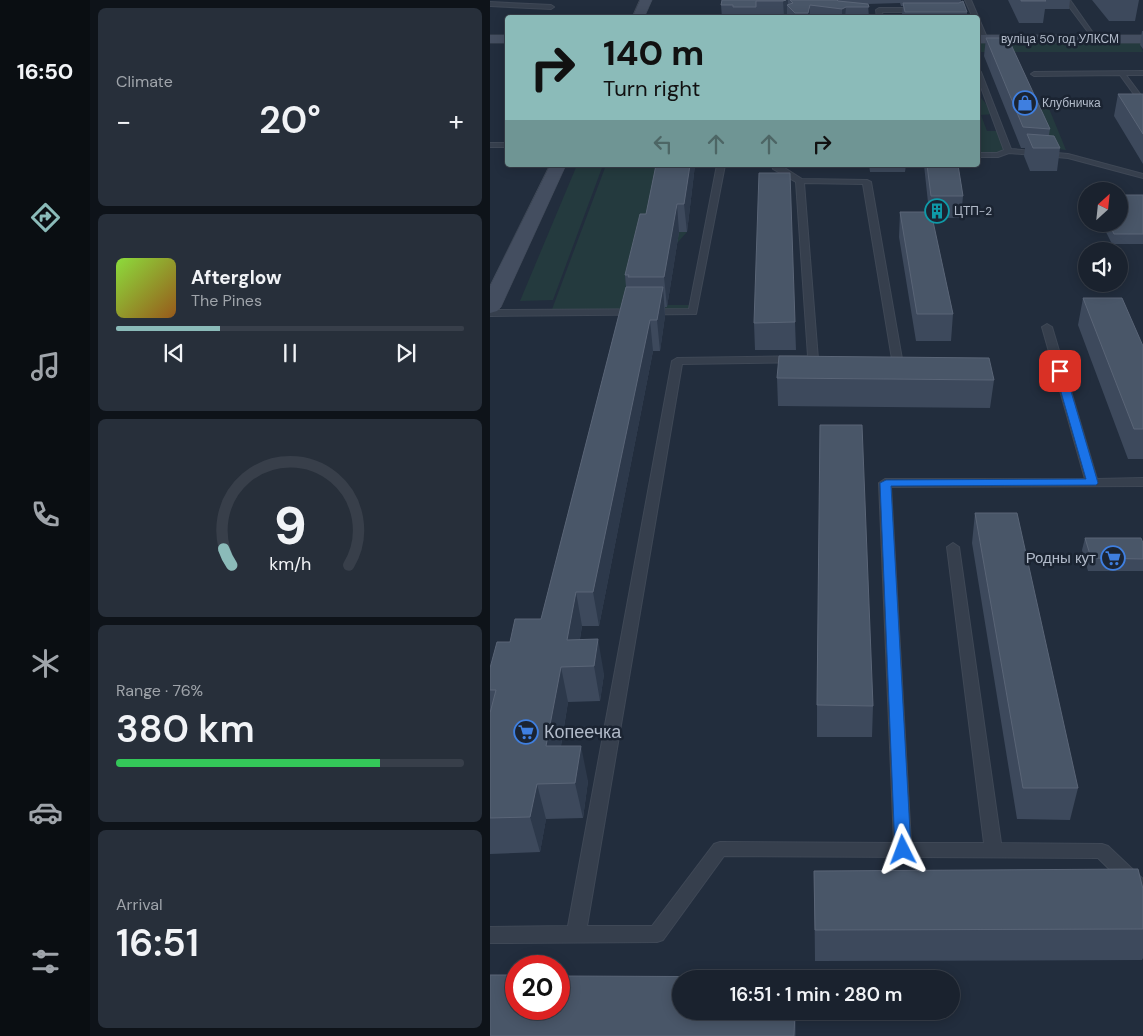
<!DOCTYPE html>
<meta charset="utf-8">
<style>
:root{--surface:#1a222e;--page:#272f3a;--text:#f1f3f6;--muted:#9fa4aa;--line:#383f4a;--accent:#8bbbb9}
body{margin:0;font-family:"DM Sans",sans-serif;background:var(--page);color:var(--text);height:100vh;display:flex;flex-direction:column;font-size:19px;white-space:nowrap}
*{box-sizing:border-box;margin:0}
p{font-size:16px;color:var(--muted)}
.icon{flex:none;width:28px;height:28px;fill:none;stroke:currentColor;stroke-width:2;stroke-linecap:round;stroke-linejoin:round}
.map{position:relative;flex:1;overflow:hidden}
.details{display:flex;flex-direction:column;gap:8px;padding:8px;background:#0e1319;width:400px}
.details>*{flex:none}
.hud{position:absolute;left:15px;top:15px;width:475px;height:152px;border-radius:5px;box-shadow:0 2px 12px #0003,0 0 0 1px var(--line);background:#8bbbb9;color:#111;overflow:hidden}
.needle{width:32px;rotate:27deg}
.tools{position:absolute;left:588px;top:182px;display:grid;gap:10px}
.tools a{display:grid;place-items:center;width:50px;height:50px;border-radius:50%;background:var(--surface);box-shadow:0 2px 12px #0003,0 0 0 1px var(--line);font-size:25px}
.speed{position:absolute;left:15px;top:955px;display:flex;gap:10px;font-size:25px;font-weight:700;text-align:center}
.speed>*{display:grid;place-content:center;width:65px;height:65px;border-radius:50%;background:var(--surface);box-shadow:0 2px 12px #0003,0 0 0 1px var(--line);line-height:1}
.speed .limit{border:8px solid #d22;background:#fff;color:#111}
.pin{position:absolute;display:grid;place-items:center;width:42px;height:42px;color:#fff;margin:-21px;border-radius:10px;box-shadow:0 2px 8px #0006}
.me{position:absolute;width:55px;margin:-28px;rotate:357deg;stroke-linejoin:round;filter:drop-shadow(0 0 4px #0008)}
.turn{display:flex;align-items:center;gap:18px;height:105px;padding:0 15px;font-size:22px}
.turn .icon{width:65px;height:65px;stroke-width:2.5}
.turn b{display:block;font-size:35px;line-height:42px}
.lanes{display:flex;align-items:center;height:48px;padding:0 15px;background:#0003;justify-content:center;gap:25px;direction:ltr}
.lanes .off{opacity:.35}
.big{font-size:38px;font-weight:600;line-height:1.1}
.details .tile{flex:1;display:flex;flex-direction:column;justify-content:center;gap:8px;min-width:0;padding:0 18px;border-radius:8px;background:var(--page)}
.details .dial{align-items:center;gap:0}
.dial svg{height:130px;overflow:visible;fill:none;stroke:var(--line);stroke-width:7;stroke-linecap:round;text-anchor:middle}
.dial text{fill:var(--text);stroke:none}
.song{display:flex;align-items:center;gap:15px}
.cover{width:60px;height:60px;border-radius:8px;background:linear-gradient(135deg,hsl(90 70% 55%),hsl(30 70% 35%))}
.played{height:5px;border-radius:2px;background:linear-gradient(90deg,var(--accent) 30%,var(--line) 30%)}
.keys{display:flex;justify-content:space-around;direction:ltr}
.heat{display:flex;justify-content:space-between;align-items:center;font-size:28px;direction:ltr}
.charge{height:8px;border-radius:4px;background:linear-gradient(90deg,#34c759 76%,var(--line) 0)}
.trip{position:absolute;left:182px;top:970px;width:288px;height:50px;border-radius:25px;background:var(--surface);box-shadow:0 2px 12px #0003,0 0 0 1px var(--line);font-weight:600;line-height:50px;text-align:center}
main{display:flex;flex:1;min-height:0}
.tab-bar{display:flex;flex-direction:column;width:90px;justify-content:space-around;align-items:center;background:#0a0e12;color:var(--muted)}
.tab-bar .icon{width:35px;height:35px}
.tab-bar .on{color:var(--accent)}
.tab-bar b{font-size:22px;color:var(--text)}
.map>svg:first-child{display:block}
.green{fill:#243a3e}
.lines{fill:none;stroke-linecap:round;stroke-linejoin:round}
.service-casing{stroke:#3f4856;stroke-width:2}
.secondary-casing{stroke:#3f4856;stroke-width:1}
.service{fill:#363f4d;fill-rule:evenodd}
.secondary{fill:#444e60;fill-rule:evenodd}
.wall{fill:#3d495c}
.shaded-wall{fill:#2d394b}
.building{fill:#495668;stroke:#5a6577}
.route{fill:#1a73e8;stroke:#114b97}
.labels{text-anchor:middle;stroke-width:5;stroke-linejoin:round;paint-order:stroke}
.far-street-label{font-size:12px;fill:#b1bac9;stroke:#1b2432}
.far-poi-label{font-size:12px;fill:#b1bac9;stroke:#1b2432;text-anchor:start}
.poi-label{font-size:15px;fill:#b1bac9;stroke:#1b2432;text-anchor:end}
.near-poi-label{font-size:18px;fill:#b1bac9;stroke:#1b2432;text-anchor:start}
</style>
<main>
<nav class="tab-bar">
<b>16:50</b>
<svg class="icon on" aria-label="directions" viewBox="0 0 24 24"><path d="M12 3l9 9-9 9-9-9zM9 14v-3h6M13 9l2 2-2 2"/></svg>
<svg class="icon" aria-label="music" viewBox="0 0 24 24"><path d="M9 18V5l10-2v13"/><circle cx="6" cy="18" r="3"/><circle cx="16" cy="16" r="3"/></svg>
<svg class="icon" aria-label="phone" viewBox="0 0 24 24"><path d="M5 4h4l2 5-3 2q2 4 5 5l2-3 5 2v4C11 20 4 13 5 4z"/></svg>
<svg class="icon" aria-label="climate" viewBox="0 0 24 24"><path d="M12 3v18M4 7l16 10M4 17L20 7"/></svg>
<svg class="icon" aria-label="car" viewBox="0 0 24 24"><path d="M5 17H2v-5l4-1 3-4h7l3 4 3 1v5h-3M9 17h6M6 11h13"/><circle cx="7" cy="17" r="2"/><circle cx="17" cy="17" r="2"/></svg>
<svg class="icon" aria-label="filters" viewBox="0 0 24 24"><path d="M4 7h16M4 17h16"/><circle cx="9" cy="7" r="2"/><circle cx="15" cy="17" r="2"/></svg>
</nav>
<section class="details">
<div class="tile"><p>Climate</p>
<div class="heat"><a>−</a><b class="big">20°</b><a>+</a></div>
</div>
<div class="tile">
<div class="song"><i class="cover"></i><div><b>Afterglow</b><p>The Pines</p></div></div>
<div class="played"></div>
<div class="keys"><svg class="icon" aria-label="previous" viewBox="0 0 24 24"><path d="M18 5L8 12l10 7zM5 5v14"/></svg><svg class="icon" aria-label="pause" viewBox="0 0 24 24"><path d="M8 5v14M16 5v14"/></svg><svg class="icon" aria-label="next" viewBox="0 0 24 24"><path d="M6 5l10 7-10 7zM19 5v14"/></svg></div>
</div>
<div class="tile dial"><svg viewBox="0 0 100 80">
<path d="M14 69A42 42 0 1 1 86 69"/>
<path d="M14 69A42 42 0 0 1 9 59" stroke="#8bbbb9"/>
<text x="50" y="56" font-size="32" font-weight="700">9</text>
<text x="50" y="72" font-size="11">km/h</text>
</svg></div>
<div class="tile"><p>Range · 76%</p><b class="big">380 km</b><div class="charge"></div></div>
<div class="tile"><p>Arrival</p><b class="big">16:51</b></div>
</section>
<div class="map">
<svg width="653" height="1036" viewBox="0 0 653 1036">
<rect width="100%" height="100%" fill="#222d3d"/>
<!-- green -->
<path class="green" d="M488,39L653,40L650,45L653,52H488Z
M488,94L504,114L491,115L497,131H510L518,151L508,155H488Z
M537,104L558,106L576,150L525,144H554Z
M87,165H113L63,300L30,301Z
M116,165H173L161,232H197L188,242H153L139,305H204L203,312H61Z"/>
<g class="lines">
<!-- service casing -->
<g class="service-casing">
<path id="service" d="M475,0H481L498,40L493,39L488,26V18H483Z
M574,0H580L608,40H604Z
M0,2L61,5L64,7L61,9L0,6Z
M389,8H428L431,10L428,12H392L393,18H387L386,10Z
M488,70L491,72L521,149L578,154L653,174V178L578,158L519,153L508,157H488V153H507L514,150L488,79Z
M653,71V75H636L653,98V105L651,104L630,75L544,76L541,74L544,72Z
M0,143H18V147H0Z
M227,165H235L206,314L0,316V310L199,309Z
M282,165H290L312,179L377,180L381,182L412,359L407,362L402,359L373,184L314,183L328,359L323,362L192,364L97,926H162L224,844L230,842L404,843L389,483L395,479H595L552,327L557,324L562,327L607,479L653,478V486L401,487L421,843H494L457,547L463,543L469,547L511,843L612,844L618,846L653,879V898L647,896L608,858L234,856L173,940L167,942L0,943V927L78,926L182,361L187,358L318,356L306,182L283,169Z"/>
</g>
<!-- secondary casing -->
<g class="secondary-casing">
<path id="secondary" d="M150,0H162L154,18H142Z
M0,35H18V43H0Z
M488,35H653V43H488Z
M60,165H76L11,307L7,311L0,313V286Z"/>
</g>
<!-- service -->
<use href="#service" class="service"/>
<!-- secondary -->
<use href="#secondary" class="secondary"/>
</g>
<!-- wall -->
<path class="wall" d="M232,0H471V2L477,12V18H413L412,14L413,6H411L410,3L378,4L379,18H297V14L294,16L267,15V18H232L231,5Z
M518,0H580L579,9H555L553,23H529Z
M602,0H649L645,21H619Z
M652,31H653V49L650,45Z
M496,38L560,129L559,135L570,148L567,171H540L534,156L535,148H531L494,56Z
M628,94H653V164L624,116Z
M166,165H205L197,232H189L177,307H175V316L170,351H163L109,626H92L90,639L114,674L110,701L78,702L71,746L98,781L93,818L56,819L50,852L0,854V668L20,642L51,619L136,287L135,275L156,214Z
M379,165H416L415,172H380Z
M434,165H468L473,196L471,218H442L463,314L461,341H426L409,237L410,212H439Z
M653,195V244H622L612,224H629Z
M593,298L653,346V459H638L588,325Z
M305,322L306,350H265L264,323Z
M287,378L504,380L500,408L288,406Z
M485,513L588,788L580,820L527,819L482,543Z
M595,538L653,543V571H598L592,550Z
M327,705L383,706L382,737H327Z
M324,871L653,889V958L652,960L325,961Z"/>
<!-- shaded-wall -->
<path class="shaded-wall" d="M296,0H298V6L297,5V14L294,16L293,1Z
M320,5V18H318V13Z
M356,7L355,18H352V9Z
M200,165H205L197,232L194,204Z
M187,204L189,232L177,307L174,277Z
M173,287L175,316L170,351L167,320Z
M160,320L163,351L109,626L103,592Z
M86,592L92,626L85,666L77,640Z
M108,639L114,674L110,701L104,666Z
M71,667L78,702L65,781L56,746Z
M91,746L98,781L93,818L85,783Z
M47,784L56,819L50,852L40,817Z
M305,1011H306V1036H304Z"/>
<!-- building -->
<path class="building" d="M232,0H296L293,1H266V7H243V5H231Z
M300,0H347L348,1L378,4L379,7H356L352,9L320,5L318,13H305L297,5L303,3Z
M531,0H555L556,1H531Z
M473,1L477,12H415L413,3H469Z
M496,38H518L560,129L533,127Z
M628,94H653V134Z
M537,134L564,136L570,148H543Z
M166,165H200L194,204H187L174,277H138L139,275H135L150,214H156Z
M437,165H468L473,196H441Z
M269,173H300L305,322L264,323Z
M629,195H653V234H624L619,224H629Z
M410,212H441L463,314H427Z
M136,287H173L167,320H160L103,592H86L77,640L108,639L104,666L71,667L56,746H91L85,783L47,784L40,817L0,818V713L6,690H0V668L7,642H20L25,619H51Z
M593,298H632L653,346V429H644Z
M289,356L499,358L504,380L287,378Z
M330,425H372L383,706L327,705Z
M485,513H527L588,788H533Z
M595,538H651L653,543V559L601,558Z
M648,869L653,889V929L325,930L324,871Z
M0,975H26V1009H69V976L305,977V979H191V1011H305L304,1036H0Z"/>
<!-- route -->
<path class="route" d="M570,368L575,371L608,483L606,485L401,486L421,850L418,855L413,857L407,855L405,850L390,483L396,480L596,479L565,371Z"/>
<!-- icons -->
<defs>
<g id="shop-ring" transform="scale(1.25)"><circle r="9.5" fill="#1b2432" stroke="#3f7fe0" stroke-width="1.5"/><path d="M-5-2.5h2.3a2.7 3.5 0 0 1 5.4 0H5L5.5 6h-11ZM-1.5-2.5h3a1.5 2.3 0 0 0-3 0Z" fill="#3f7fe0"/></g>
<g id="building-ring" transform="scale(1.25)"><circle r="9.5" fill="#1b2432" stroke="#0f9aa8" stroke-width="1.5"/><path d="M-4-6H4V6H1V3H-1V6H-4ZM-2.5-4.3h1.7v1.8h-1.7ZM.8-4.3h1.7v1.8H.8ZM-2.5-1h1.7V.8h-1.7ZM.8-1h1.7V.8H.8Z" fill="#0f9aa8"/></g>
<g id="supermarket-ring" transform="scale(1.25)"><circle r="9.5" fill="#1b2432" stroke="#3f7fe0" stroke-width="1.5"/><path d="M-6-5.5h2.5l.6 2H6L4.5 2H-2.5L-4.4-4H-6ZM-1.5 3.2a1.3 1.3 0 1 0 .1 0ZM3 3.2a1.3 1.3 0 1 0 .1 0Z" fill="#3f7fe0"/></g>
</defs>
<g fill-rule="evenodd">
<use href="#shop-ring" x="535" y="103"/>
<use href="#building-ring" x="447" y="211"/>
<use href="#supermarket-ring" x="623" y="558"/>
<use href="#supermarket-ring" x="36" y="732"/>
</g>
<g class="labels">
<!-- far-street labels -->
<g class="far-street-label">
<text x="570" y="43">вуліца 50 год УЛКСМ</text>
</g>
<!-- far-poi labels -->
<g class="far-poi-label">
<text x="552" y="107">Клубничка</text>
<text x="464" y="215">ЦТП-2</text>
</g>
<!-- poi labels -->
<g class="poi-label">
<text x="606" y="563">Родны кут</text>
</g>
<!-- near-poi labels -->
<g class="near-poi-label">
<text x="54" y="738">Копеечка</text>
</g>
</g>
</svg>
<div class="tools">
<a><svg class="needle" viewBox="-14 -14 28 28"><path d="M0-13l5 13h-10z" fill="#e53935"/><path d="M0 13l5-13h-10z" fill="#9fa4aa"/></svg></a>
<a><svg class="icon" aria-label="sound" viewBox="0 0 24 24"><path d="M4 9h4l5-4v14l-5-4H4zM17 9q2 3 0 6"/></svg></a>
</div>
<div class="speed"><div class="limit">20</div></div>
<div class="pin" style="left:570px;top:371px;background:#d93025"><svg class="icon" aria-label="arrive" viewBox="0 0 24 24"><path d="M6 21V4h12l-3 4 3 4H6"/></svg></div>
<svg class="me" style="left:413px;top:850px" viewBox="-20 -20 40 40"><path d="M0-17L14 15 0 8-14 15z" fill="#1a73e8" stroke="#fff" stroke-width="4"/></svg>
<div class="trip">16:51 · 1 min · 280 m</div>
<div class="hud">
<div class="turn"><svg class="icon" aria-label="right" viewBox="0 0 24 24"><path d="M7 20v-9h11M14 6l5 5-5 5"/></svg><div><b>140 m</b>Turn right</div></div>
<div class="lanes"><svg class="icon off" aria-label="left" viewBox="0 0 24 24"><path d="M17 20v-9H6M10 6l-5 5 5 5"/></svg><svg class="icon off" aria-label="ahead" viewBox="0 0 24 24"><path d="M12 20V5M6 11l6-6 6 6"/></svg><svg class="icon off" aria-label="ahead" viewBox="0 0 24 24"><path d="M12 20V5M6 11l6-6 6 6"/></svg><svg class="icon" aria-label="right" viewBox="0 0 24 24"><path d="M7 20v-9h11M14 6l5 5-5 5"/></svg></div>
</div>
</div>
</main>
